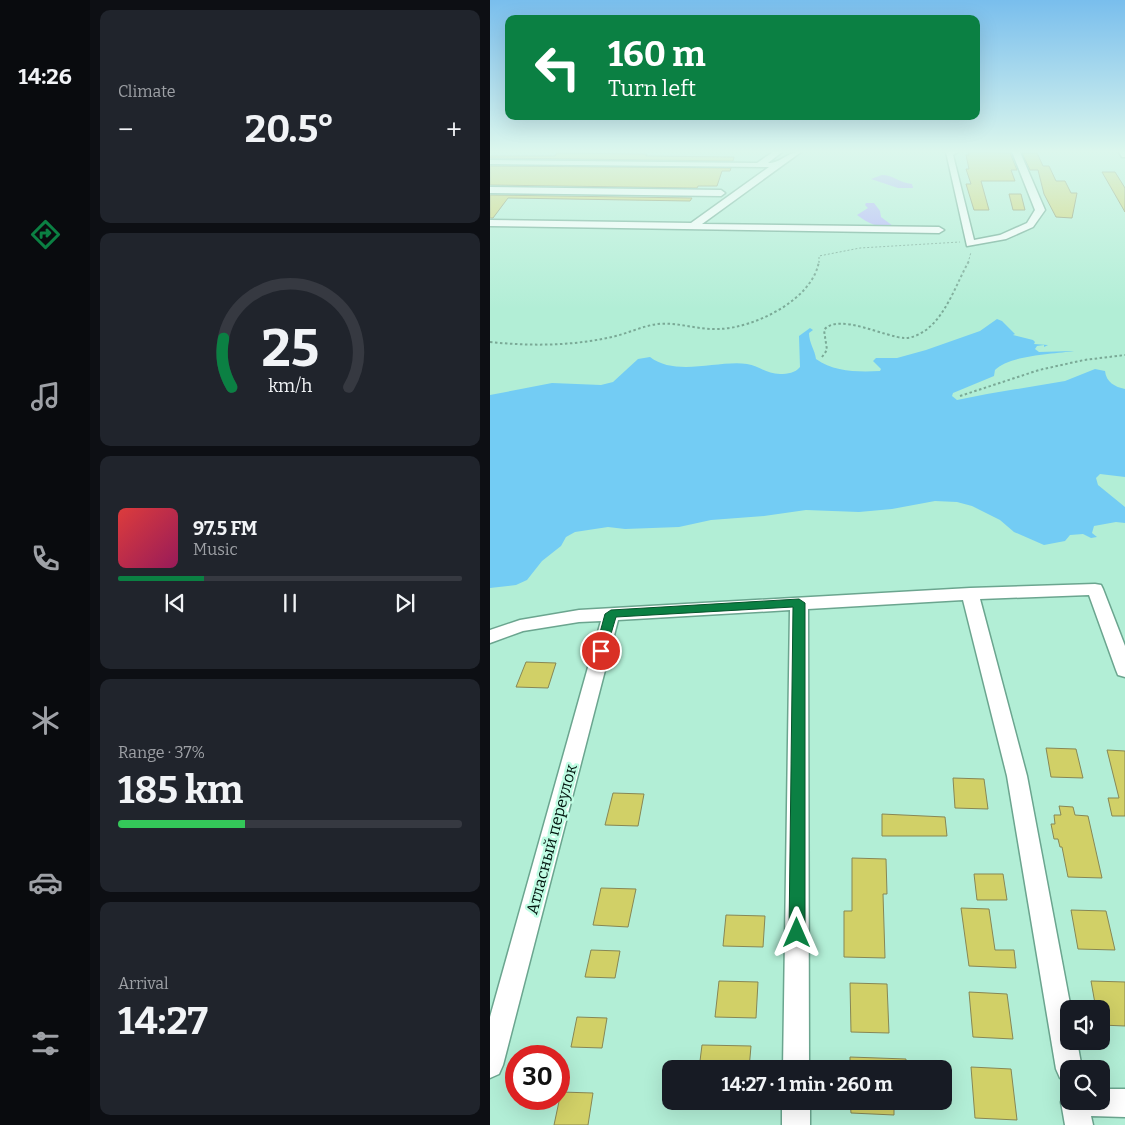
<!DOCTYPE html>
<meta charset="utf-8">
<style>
:root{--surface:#171b24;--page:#20242c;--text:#f1f3f6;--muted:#9ea1a6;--line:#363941;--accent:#0b8043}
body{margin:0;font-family:Bitter,serif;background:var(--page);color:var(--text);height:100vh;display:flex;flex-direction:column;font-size:19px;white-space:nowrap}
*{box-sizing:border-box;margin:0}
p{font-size:16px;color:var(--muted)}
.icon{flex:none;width:28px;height:28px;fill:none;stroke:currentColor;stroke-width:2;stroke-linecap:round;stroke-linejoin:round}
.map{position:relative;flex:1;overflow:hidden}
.panel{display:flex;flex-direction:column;gap:10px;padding:10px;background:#0d0f14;width:400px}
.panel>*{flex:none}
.top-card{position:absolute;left:15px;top:15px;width:475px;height:105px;border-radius:10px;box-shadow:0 5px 20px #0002;background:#0b8043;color:#fff;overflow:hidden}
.buttons{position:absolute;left:570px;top:1000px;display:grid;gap:10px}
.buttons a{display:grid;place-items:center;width:50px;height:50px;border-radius:10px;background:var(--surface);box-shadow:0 5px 20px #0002;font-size:25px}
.speed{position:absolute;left:15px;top:1045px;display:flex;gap:10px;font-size:25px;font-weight:700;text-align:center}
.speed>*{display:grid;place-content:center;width:65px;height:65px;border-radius:50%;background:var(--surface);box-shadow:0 5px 20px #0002;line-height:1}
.speed .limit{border:8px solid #d22;background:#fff;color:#111}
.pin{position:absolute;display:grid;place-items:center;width:42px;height:42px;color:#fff;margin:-21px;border:2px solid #fff;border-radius:50%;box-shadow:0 1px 5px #0007}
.me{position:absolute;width:55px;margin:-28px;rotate:0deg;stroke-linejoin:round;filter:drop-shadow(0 0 4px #0008)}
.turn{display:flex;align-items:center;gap:18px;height:105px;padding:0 20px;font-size:22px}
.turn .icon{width:65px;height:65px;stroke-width:2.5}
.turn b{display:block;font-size:35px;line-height:42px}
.big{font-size:38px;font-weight:700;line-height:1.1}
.panel .card{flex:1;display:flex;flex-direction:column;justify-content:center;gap:8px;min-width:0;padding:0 18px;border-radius:10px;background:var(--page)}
.panel .dial{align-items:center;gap:0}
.dial svg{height:130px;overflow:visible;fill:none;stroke:var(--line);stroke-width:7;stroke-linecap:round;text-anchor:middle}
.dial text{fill:var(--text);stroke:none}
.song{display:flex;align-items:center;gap:15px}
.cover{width:60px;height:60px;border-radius:8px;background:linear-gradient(135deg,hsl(0 70% 55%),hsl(330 70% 35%))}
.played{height:5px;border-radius:2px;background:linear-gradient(90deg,var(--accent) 25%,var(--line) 25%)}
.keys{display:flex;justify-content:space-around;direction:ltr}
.heat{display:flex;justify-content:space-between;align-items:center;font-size:28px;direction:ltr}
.charge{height:8px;border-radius:4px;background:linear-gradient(90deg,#34c759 37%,var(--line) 0)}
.trip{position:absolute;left:172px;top:1060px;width:290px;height:50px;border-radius:10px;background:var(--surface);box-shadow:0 5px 20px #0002;font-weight:700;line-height:50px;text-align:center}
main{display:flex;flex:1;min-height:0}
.dock{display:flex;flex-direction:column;width:90px;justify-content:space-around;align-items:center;background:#090b0e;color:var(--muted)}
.dock .icon{width:35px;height:35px}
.dock .current{color:var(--accent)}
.dock b{font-size:22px;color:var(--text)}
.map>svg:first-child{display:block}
.green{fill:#b5adfe}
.water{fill:#73ccf4}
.building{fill:#d1d067;stroke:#878755}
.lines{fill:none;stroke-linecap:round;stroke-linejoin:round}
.minor-casing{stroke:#6ba58f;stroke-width:3}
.path-far1{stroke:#7aa996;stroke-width:1;stroke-dasharray:2 2;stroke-linecap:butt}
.path{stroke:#7aa996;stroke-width:2;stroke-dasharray:2.5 2.5;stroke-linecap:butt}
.minor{fill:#fff;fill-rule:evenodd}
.route{fill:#0b8043;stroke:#07532c}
.labels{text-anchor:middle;stroke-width:5;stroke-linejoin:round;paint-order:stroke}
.near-street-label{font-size:16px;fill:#00140d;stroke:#bffce3}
</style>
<main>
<nav class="dock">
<b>14:26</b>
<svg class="icon current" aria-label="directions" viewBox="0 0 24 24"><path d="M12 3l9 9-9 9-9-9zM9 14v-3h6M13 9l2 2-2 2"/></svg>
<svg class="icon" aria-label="music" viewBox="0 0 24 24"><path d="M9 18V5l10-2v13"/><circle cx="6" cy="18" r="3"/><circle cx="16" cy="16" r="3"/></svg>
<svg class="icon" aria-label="phone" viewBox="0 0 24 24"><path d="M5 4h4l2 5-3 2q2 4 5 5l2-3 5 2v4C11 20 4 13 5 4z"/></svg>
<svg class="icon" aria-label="climate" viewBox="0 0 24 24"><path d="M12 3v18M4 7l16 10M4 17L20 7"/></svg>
<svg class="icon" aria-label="car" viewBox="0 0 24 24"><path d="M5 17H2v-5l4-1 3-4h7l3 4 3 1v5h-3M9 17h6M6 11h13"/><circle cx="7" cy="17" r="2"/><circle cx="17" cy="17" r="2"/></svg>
<svg class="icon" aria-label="filters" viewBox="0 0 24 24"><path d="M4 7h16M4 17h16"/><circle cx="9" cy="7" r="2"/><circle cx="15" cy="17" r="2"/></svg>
</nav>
<section class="panel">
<div class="card"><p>Climate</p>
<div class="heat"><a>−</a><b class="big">20.5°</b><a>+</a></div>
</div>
<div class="card dial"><svg viewBox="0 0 100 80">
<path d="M14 69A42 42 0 1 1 86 69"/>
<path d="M14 69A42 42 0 0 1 9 39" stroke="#0b8043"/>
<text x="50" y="56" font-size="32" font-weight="700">25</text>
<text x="50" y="72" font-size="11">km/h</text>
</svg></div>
<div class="card">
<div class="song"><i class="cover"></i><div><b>97.5 FM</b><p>Music</p></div></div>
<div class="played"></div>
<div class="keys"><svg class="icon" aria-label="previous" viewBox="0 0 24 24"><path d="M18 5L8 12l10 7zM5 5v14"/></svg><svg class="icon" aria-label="pause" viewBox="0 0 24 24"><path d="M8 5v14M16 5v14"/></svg><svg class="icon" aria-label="next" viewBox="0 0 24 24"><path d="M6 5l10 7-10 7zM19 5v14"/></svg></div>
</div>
<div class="card"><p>Range · 37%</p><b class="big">185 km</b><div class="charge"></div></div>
<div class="card"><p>Arrival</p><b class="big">14:27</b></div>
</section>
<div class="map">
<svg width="635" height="1125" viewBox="0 0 635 1125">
<rect width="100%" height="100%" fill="#b2eed6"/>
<!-- green -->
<path class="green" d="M392,175C403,175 410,183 422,184L423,188H408L381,179Z
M376,203H384L390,211L391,217L403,226L402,227C387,227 379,224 367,215L378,208L375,205Z"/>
<!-- water -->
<path class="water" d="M507,319L512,321L525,334L523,335L543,340L545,342L544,344L558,345L554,347V345L547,346L545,349L549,352L584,351C565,354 520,355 505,370L504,376L463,393L462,396L467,400L497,394L575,381L605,369L615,371C616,382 625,387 635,389V477L610,474L606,478L608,485L635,507V523L626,522L604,526L602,533L607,537L601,538L593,534L580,535L575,541L554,545L524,532L510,520L482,506L467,502L445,501L402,509L369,512L316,510L274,516L221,520L189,527L135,529L118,527L85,532L76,537L71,546L52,561L37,580L26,585L0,588V395L62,383L111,385L123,382L148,359L160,357C186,377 228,360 257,364C269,366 277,374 290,374C298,374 305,373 310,367L309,336L320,328L323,330L319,333C319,343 325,350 326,359C344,372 368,372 390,371L391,369L383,361L386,358H407L436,350L490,331Z"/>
<!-- building -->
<path class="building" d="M478,152L520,153L527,170H521L525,181H491L499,210H484L476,184H481L476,169H479L476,155H479Z
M67,153L157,154L156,156L244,157L243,161L0,158V156H65Z
M532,153H547L553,166H559L566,181H575L581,193H587L582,218L566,217L554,194L548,170H540Z
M0,166L241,168L240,171H232L227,186H208L207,188L0,185Z
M612,172H625L635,188V212Z
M519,194H531L535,210H523Z
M0,195L202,198L200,201L18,198L3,218H0Z
M36,662L66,663L58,688L26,687Z
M556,748L586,749L593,778L561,777Z
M617,750L635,751V816H622L618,798H629Z
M463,778L494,779L498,809L465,808Z
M123,793L154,794L148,826L115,825Z
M569,806L583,807L585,815L598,816L612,878L578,877L572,847H570L568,839H564L561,824H565L564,815H571Z
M392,814L455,817L457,836H392Z
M362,858L396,859L397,894H393L395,958L354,957V911H362Z
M484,874H513L517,900H487Z
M111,888L146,889L138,927L103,925Z
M471,908L499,909L505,950H524L526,968L479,966Z
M581,910L616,911L625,950L588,949Z
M236,915L275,916L273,947L233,946Z
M101,950L130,951L125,978L95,977Z
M229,981L268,982L266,1018L225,1017Z
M601,981L635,982V1026L611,1025V1009H606Z
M360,983L397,984L399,1033L361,1032Z
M479,992L517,994L523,1039L483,1037Z
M87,1017L117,1018L112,1048L81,1047Z
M212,1045L261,1046L259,1069H209Z
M360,1057L416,1059V1069H360Z
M481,1067L521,1069L527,1120L485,1118Z
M71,1092L103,1093L98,1125H64Z
M360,1101H404V1115L361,1113Z"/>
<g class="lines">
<!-- minor casing -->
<g class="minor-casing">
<path id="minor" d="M283,152H292L278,163C292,163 296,152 311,152L212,224L449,227L454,230L449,233L0,226V220L201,223L279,167L0,164V160L267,163Z
M456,152H468L463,155L484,240L510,235L537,223L545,210L522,152H530L555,210L543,227L516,239L477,246Z
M629,152H635V157H632Z
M0,187L231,190L235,193L231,196L0,193Z
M605,584L611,585L613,589L635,646V677L628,675L626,670L599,595L490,599L537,776L581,1009H579V1041H587L592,1069H579V1082L570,1078L566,1069L517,776L473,600L318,609L319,1069H293L300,610L128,620L13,1065L9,1074L0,1078V1017L111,621L89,622L33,631L0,643V630L30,620L89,610L480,588Z
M611,1089H635V1117L601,1116L603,1125H575L571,1102L575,1091L579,1090V1101H611Z
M292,1101H320V1125H292Z"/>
</g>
<!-- path-far1 -->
<path class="path-far1" d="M329,263V256L370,248L470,242
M478,263L481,252"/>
<!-- path -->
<path class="path" d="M0,342C39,346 79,346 117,338C135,335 151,326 168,324C188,322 208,330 229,329C264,328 323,300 329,261
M332,357L337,350L334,330C348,312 397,338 415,338C423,338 430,334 436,330C457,314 466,284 479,261
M470,396L549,370L594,360L635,355"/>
<!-- minor -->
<use href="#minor" class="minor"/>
</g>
<!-- sky -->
<linearGradient id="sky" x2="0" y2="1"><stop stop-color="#79beed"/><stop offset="0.49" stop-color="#dcf7ed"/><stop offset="1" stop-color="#dcf7ed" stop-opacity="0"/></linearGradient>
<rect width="635" height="309" fill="url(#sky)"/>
<!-- route -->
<path class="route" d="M309,599L315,603V933L313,938L307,941L301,938L299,933L303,607L126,617L115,654H107L105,651L115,614L121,610Z"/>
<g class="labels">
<!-- near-street labels -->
<g class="near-street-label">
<text transform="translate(61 839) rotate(-75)" y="6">Атласный переулок</text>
</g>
</g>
</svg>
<div class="buttons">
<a><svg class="icon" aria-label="sound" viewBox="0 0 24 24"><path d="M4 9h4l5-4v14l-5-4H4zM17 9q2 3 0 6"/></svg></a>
<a><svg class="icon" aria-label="search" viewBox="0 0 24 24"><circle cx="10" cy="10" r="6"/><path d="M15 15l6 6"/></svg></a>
</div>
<div class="speed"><div class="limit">30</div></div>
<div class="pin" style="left:111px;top:651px;background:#d93025"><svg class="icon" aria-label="arrive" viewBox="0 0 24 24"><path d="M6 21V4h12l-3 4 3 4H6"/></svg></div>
<svg class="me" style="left:307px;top:933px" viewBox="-20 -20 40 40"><path d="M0-17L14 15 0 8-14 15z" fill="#0b8043" stroke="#fff" stroke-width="4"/></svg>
<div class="trip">14:27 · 1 min · 260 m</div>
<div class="top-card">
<div class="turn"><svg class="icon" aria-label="left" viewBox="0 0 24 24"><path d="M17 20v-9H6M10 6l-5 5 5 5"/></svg><div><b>160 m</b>Turn left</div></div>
</div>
</div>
</main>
